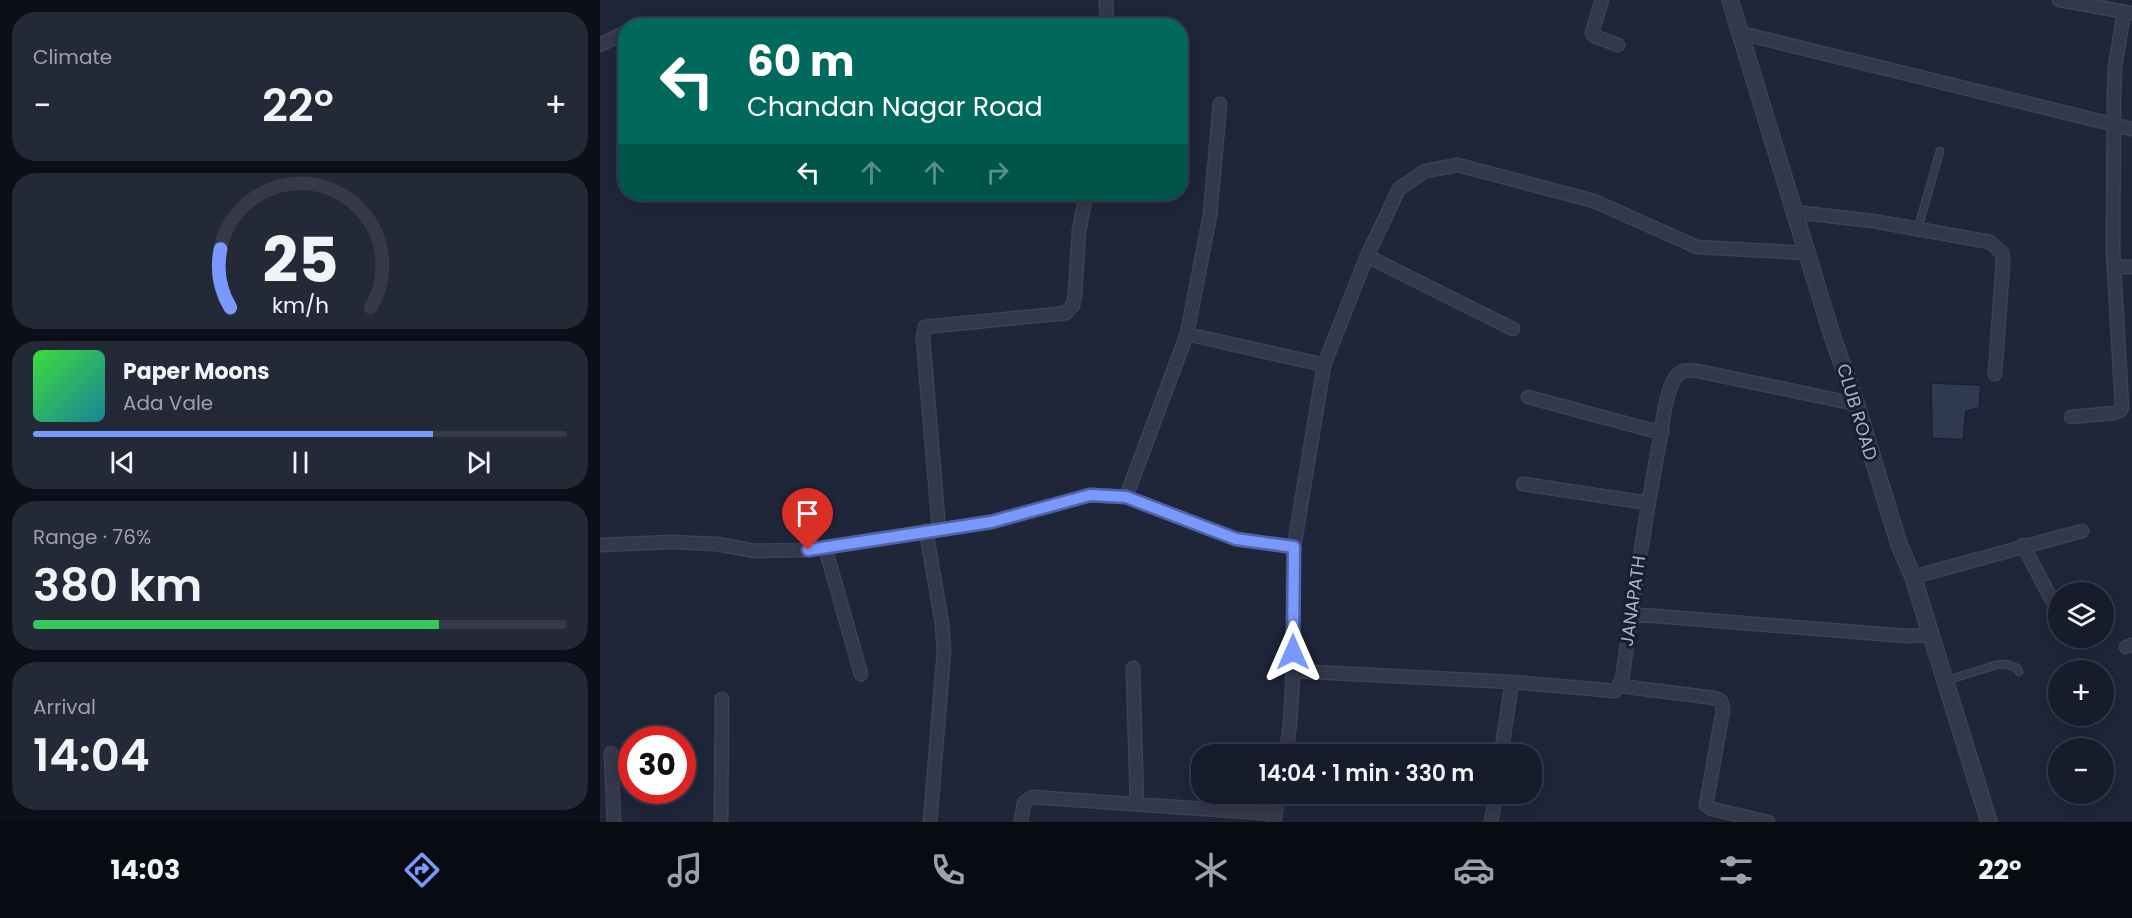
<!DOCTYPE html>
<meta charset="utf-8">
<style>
:root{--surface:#171c2c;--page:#242938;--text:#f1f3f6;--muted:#9ea1a9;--line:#363a48;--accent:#7a99ff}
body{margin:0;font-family:Poppins,sans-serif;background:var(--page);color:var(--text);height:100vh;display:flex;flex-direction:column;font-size:22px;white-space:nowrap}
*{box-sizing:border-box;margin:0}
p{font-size:20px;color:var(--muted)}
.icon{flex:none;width:33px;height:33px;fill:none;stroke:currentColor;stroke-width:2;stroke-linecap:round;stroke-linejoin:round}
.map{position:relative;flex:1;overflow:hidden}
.details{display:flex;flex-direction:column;gap:12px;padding:12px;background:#0d0f18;width:600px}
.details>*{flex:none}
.guide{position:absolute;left:18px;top:18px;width:570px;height:183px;border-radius:24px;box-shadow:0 3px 15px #0003,0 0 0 2px var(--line);background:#00695c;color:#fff;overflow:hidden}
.fabs{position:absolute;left:1448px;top:582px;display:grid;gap:12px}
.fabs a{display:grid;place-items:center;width:66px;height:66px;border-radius:50%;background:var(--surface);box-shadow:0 3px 15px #0003,0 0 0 2px var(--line);font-size:30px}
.speed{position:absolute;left:18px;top:726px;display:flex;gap:12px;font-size:30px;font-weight:700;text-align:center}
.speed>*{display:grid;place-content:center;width:78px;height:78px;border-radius:50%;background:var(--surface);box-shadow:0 3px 15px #0003,0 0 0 2px var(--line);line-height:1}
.speed .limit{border:9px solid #d22;background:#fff;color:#111}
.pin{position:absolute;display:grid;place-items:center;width:51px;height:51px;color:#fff;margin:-62px -26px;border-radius:50% 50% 50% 0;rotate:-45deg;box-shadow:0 0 6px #0007}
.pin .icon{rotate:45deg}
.me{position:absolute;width:66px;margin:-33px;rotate:0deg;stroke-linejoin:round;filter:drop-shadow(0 0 4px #0008)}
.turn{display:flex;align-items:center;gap:21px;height:126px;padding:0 30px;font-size:27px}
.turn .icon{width:78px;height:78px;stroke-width:2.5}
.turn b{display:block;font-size:42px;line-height:51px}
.lanes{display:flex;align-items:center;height:57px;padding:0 30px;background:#0003;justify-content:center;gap:30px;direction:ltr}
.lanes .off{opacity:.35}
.big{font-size:45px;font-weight:600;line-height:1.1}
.details .widget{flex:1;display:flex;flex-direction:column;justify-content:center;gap:9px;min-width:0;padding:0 21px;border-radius:24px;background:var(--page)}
.details .dial{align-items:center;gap:0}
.dial svg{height:156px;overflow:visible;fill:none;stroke:var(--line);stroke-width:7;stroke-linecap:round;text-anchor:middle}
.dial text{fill:var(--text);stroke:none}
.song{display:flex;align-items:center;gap:18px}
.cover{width:72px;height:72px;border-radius:9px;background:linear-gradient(135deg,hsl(120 70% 55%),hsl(190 70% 35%))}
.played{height:6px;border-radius:3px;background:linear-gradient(90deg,var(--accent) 75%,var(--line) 75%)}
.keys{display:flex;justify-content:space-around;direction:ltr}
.heat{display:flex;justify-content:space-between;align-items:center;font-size:33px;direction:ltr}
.charge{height:9px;border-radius:4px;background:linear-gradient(90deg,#34c759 76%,var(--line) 0)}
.trip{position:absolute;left:591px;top:744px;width:351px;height:60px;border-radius:24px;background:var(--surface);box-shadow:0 3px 15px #0003,0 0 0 2px var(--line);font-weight:600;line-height:60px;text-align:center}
.tabs{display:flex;height:96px;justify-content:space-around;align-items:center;background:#090b12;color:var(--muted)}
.tabs .icon{width:42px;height:42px}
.tabs .active{color:var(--accent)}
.tabs b{font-size:27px;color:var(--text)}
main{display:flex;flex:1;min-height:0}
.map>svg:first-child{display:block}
.building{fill:#303952;stroke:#1a2031;stroke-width:1.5}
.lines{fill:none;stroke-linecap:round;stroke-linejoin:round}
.service-casing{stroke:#3c4254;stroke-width:9}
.minor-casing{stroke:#3c4254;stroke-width:15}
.tertiary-casing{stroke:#3c4254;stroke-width:18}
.service{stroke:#33394b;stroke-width:6}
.minor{stroke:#33394b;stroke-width:12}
.tertiary{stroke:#33394b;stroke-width:15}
.route-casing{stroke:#4f63a6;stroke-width:15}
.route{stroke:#7a99ff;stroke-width:10}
.labels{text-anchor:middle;stroke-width:6;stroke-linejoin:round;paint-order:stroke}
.street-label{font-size:18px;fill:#adb3c7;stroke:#181e2f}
</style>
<main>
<section class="details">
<div class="widget"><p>Climate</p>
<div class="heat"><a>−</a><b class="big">22°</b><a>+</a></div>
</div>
<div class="widget dial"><svg viewBox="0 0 100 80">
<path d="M14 69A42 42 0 1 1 86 69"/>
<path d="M14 69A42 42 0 0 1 9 39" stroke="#7a99ff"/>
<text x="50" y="56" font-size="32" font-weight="700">25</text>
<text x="50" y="72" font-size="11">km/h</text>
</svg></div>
<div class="widget">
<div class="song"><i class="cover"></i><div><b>Paper Moons</b><p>Ada Vale</p></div></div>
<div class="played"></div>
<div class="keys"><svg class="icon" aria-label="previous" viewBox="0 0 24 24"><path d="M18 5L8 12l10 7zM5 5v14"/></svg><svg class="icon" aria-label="pause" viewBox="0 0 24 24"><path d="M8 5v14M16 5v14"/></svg><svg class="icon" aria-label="next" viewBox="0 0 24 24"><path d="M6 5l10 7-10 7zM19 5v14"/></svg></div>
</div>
<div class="widget"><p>Range · 76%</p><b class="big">380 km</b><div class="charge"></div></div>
<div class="widget"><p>Arrival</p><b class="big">14:04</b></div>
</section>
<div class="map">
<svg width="1532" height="822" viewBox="0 0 1532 822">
<rect width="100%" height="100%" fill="#1f263a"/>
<!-- building -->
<path class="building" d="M1331,383L1381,385L1379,408L1366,411L1363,440L1332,438Z"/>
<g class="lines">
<!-- service casing -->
<g class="service-casing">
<path id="service" d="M1318,228L1340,151
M1345,681L1396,665L1406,664L1417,668L1419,672"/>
</g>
<!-- minor casing -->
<g class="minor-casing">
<path id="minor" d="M506,0L507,26
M1002,0L992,33L994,36L1018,45
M1459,0L1532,13
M1140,33L1532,129
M0,45L26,32
M1194,212L1273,221L1390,242L1402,253L1403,262L1395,374
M767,256L913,329
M1514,267H1532
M587,334L724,365
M928,397L1062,433
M1471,417L1514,413L1520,411L1522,407L1513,250L1514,94L1515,67L1524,12
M923,484L1048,503
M526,497L587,334L610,215L620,104
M339,529L323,338L325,327L466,313L473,305L475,295L479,231L486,194
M326,531L342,623L344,651L330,822
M0,545L71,542L117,544L155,551L208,550L391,522L490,495L526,497L636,539L694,547C691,616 697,686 686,754
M1423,545L1458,612
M225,547L261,674
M694,547L724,365L767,256L799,189L825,171L858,165L994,201L1097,247L1206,253
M1313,577L1482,531
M1031,614L1306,636L1329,635
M1526,647L1532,645
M533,668L537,804
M693,671L912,682L1015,691L1022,680C1033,601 1044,523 1059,445C1063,425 1064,396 1075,378C1081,369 1088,370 1098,371L1256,404
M1020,686L1115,698L1121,701L1123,710L1106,805L1112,809L1168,822
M11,753L14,822
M901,754L912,682
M121,822L122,699
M421,822L424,803L432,797L675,814
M674,822L679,794
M891,822L896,794"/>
</g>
<!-- tertiary casing -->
<g class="tertiary-casing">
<path id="tertiary" d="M1130,0L1231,332L1256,404L1299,544L1313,577L1389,822"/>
</g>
<!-- service -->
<use href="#service" class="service"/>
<!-- minor -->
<use href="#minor" class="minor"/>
<!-- tertiary -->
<use href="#tertiary" class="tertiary"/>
</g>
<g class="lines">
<!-- route casing -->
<g class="route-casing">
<path id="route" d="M208,550L391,522L490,495L526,497L636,539L694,547L693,652"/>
</g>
<!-- route -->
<use href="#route" class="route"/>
</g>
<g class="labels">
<!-- street labels -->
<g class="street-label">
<text transform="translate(1257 412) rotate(73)" y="6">CLUB ROAD</text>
<text transform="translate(1033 601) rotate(-82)" y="6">JANAPATH</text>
</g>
</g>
</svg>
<div class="fabs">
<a><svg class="icon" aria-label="layers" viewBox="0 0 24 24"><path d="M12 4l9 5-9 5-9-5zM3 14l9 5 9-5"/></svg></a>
<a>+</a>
<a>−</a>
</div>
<div class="speed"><div class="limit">30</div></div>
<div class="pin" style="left:208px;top:550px;background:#d93025"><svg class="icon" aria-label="arrive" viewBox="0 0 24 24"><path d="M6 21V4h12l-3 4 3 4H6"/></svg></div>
<svg class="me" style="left:693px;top:652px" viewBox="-20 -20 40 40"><path d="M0-17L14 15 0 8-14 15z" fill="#7a99ff" stroke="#fff" stroke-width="4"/></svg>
<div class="trip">14:04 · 1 min · 330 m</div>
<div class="guide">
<div class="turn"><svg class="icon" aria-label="left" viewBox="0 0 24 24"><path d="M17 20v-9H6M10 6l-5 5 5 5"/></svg><div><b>60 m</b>Chandan Nagar Road</div></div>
<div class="lanes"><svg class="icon" aria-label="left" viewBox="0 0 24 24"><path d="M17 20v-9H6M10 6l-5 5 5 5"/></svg><svg class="icon off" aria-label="ahead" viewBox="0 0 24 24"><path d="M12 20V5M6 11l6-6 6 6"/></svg><svg class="icon off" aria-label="ahead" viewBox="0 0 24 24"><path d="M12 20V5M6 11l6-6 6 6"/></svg><svg class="icon off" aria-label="right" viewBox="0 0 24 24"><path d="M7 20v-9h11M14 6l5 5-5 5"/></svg></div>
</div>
</div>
</main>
<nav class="tabs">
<b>14:03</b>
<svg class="icon active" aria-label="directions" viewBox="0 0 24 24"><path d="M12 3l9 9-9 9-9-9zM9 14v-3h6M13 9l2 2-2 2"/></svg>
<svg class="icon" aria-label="music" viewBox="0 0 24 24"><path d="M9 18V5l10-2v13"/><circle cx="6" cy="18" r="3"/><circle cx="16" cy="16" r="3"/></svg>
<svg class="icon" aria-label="phone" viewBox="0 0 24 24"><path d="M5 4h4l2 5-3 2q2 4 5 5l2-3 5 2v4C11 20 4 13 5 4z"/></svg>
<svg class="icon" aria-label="climate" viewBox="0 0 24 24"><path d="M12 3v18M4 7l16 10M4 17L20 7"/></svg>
<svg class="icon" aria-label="car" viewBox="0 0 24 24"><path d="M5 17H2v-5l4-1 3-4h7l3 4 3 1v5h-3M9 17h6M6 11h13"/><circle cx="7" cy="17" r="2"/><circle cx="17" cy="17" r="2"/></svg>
<svg class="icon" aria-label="filters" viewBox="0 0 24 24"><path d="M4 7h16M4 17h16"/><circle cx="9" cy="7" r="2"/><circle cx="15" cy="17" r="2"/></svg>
<b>22°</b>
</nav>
